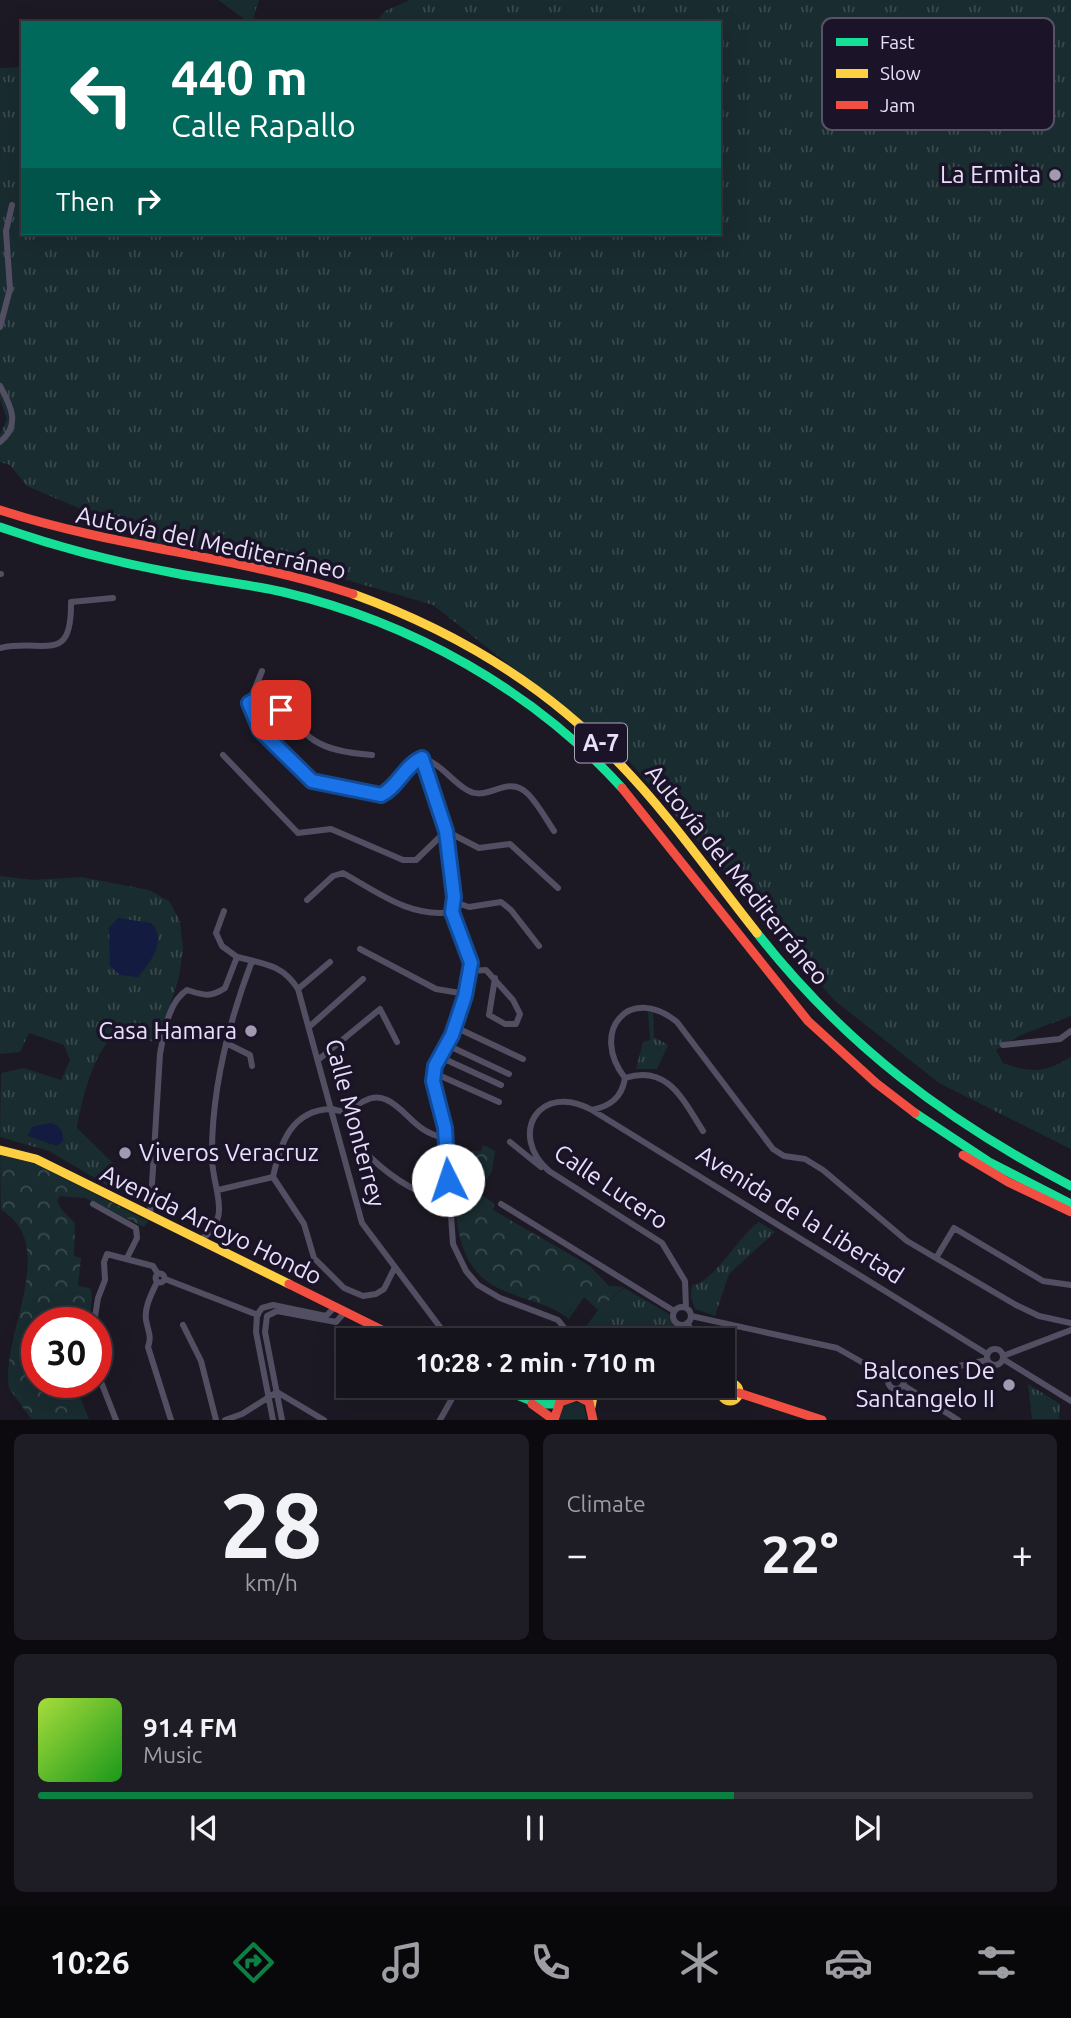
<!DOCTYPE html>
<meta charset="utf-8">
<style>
:root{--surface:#15131b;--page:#1e1c24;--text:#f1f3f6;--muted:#9d9ea3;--line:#34323a;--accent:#0b8043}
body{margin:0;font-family:Ubuntu,sans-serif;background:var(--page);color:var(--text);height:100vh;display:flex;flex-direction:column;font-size:26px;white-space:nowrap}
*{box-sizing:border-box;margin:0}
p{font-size:23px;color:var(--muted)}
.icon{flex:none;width:38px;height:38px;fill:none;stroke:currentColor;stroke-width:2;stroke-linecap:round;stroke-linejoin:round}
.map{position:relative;height:1420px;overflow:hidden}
.details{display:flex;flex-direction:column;gap:14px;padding:14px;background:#0c0a0f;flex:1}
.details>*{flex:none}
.hud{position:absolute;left:21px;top:21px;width:700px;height:214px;border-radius:0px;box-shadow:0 7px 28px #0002,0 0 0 2px var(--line);background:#00695c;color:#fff;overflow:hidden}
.speed{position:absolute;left:21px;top:1307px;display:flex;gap:14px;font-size:35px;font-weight:700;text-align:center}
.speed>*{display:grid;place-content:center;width:91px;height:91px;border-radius:50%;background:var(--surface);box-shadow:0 7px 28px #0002,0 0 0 2px var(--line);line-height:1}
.speed .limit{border:10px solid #d22;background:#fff;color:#111}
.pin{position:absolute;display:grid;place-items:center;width:60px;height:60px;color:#fff;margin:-30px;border-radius:14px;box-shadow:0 4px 10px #0006}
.me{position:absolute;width:77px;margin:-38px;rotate:356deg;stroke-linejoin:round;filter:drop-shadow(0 0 5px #0008)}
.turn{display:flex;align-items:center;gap:24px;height:147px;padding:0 35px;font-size:32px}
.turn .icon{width:91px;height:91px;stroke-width:2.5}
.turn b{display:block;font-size:49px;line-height:60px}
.then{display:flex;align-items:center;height:66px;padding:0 35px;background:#0003;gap:14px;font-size:26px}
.big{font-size:52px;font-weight:600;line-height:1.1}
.details .card{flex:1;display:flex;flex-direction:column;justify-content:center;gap:10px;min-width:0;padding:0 24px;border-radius:10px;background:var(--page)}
.details .dial{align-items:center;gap:0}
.dial b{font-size:91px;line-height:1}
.song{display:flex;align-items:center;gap:21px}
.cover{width:84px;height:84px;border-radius:10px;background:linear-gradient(135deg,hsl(80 70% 55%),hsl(120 70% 35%))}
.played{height:7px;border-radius:4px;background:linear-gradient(90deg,var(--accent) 70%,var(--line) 70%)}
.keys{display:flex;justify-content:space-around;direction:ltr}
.heat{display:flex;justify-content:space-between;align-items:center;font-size:38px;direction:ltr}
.details .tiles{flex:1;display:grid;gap:14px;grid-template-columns:1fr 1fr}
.card:last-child{grid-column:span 2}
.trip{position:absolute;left:336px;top:1328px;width:399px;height:70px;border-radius:0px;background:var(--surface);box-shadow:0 7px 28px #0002,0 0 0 2px var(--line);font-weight:600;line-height:70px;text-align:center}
.tabs{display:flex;height:112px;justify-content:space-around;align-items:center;background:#08080b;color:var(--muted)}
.tabs .icon{width:49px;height:49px}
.tabs .current{color:var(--accent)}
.tabs b{font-size:32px;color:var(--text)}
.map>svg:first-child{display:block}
.grass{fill:url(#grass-tufts)}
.park{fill:url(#park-crowns)}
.garden{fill:#192c30}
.water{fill:#131b41}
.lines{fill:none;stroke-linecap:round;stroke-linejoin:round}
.street{stroke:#534f63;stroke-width:6}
.fast{stroke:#16e098;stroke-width:9}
.slow{stroke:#ffcf43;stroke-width:9}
.jam{stroke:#f24e42;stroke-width:9}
.route-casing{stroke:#114b97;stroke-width:18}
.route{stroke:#1a73e8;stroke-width:12}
.poi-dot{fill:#a19ab0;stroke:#1b1429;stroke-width:2.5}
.labels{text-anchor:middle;stroke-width:7;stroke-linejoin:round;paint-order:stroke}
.shield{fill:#1b1429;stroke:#aaa3bc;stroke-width:2}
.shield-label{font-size:23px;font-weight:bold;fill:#e8e0fb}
.poi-label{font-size:24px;fill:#e8e0fb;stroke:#1b1429;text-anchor:end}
.street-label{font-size:24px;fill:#e8e0fb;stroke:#1b1429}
.key{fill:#1b1429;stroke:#585168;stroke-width:2}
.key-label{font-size:19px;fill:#e8e0fb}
</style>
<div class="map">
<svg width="1071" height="1420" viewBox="0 0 1071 1420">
<defs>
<pattern id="grass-tufts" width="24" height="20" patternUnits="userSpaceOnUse" patternTransform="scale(1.75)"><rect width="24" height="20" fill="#192c30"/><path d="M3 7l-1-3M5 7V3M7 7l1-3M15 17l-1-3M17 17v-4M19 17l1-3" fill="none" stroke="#3a4a4f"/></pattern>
<pattern id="park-crowns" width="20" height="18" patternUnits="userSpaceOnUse" patternTransform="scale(1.75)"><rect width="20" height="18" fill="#192c30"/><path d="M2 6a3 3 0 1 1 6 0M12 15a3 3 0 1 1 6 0" fill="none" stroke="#3a4a4f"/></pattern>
</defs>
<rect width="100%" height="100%" fill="#1c1924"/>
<!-- grass -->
<path class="grass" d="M218,0H259L253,19L247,21Z
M410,0H1071V1016L1021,1035L996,1050L1003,1063C1031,1073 1045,1073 1071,1057V1149L939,1083L834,1000L623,754L433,605L261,555L134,541L130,530L27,486L10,465L0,462V434L7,419L0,399V68L23,67V233H719V23H375L385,11Z
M0,876L33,880L81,877L149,890L169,901L180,921L183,949L179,977L158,1043C147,1040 131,1034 120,1035C96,1037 80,1108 77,1128L118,1168L110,1187L49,1151L0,1137L1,1073L24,1068L61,1080L70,1060L64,1045L29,1033L20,1052L0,1054Z
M648,1011L653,1012L654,1037L668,1045L657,1069H636L643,1042L650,1040Z
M759,1222L775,1232L729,1274L715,1316L695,1309L691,1297L692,1285C713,1284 740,1234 759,1222Z
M624,1288L669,1314L672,1323L683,1328L690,1340H579L573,1334L577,1328L582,1332L598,1310Z
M1028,1384L1060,1404L1059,1419H1032Z
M569,1401L583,1404L587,1419H560L562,1406Z"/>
<!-- park -->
<path class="park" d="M483,1145L495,1151L492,1171L479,1193L494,1203L493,1210L590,1266L609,1286L624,1287L598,1310L584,1297L569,1319C549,1303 523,1300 500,1289C447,1265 457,1198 454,1150L481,1151Z
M0,1155L36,1164L148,1221L144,1227L85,1198L60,1196L57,1201L62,1210L75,1223L74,1256L81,1258L78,1286L90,1288L92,1297L89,1323H37V1382L59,1383L60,1388L75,1385L89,1419H31L9,1388C0,1336 61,1245 1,1210Z"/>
<!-- garden -->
<path class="garden" d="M548,1271L580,1293L569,1310L537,1287Z"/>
<!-- water -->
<path class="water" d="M118,918L151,923C168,939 150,963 138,977L120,975L110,966L109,928Z
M50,1123C59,1125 64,1131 63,1141L57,1146L28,1136L32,1127Z"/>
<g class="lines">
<!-- street -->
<path class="street" d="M0,327L10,289L6,231L12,205
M0,386C11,406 21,425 0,442
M0,574H1
M0,648C44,638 72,666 71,602L113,598
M249,703L260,730L312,781L381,795C398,787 405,765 422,758
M249,703L267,693L272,694C305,737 313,751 372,755
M249,703L262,671
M223,755L298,833L331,829L403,860H416L446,831L479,848L510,844L558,888
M422,758L446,831L455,897L452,912L471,963L465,996L452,1035L435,1066L433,1081L445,1128L453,1244L466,1271L478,1285L500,1298L558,1320L574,1340
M422,758C442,764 450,780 467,790C488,803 507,773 528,794C538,804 546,819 554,831
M307,900L333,876L343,873C379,893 410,918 452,912
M454,902L469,907L501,902L511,910L539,946
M224,911L216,933L222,946L237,957
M360,949L436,989L466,994
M471,971L486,970L513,1000L520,1014L516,1024H505L489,1015L495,978
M298,989L330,962
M309,1027L363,979
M455,1027L523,1059
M226,1043L250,1055L252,1066
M447,1045L509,1074
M1003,1045L1060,1039L1071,1031
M440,1057L501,1085
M318,1060L380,1009L397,1042
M434,1073L499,1102
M625,1078C589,1032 629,983 677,1022L773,1149L784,1156L805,1159L823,1170L907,1241L1016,1305L1039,1316L1071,1323
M625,1078C668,1064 683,1100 703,1131
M592,1110C611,1106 622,1097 625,1078
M510,1142L541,1167
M370,1157C392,1178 418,1196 449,1200
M273,1177L304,1224L314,1258L344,1288L363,1296L376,1294L384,1289L395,1267
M218,1190L273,1177C280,1144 291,1110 331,1109C336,1109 336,1111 341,1111C358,1109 368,1091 387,1100C408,1110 414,1132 445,1138
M93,1204L136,1228L137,1238L127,1258
M501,1204L674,1311
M150,1217L160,1054C164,1033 168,1002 187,990C203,995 210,998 225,988L237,957C264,964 282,964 298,989L362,1223L440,1327L443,1340
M199,1241C234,1218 213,1192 212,1159C211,1091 228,1024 252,961
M936,1258L954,1228L1043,1281L1071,1285
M155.5 1278a4.5 4.5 0 1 1 9 0a4.5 4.5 0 1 1-9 0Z
M165,1279L258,1315
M157,1282C152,1293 144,1307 146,1320C148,1331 152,1336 148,1347L171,1420
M673 1316a9 9 0 1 1 18 0a9 9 0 1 1-18 0Z
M686,1308L685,1281L662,1243L549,1171C507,1134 540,1081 592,1110L987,1354
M691,1316L837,1348L888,1377
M94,1323L98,1298L105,1280L104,1262L107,1254L153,1266L158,1274
M687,1323L698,1340
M183,1325L201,1361L216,1420
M987 1357a8 8 0 1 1 16 0a8 8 0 1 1-16 0Z
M1003,1356L1071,1330
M1003,1359L1071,1401
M96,1369L116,1420
M888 1381a8 8 0 1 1 16 0a8 8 0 1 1-16 0Z
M903,1378L987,1360
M723,1379L726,1384
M903,1385L958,1420
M225,1420L242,1414L277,1392L324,1420
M273,1420L256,1332L257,1315L262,1308L273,1305L326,1316L334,1308
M282,1420L265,1332L267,1316L277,1311L336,1322L344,1313
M440,1420L459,1386"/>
<!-- fast -->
<path class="fast" d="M0,527C57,547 114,562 174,573C210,580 247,584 283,592C411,622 533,690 622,788
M757,933C845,1045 945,1120 1071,1186
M915,1113L989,1162L1071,1204
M495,1386L539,1404H557"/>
<!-- slow -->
<path class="slow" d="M353,594C452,630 543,683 616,760C668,813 711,875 757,933
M0,1150L36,1159L289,1284
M721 1392a9 9 0 1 1 18 0a9 9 0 1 1-18 0Z
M591,1407L595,1386"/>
<!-- jam -->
<path class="jam" d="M0,510C116,548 238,556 353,594
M622,788L808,1021L876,1083L915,1113
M963,1155L1008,1182L1071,1212
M289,1284L402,1340
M739,1393L822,1420
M532,1404L554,1420
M554,1420L560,1402L577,1396L589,1402L593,1420"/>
</g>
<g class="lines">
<!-- route casing -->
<g class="route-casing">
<path id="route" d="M281,710L272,694L267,693L249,703L260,730L312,781L381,795C398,787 405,765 422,758L446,831L454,897L452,912L471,963L465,996L452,1035L435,1066L433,1081L445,1128L448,1180"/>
</g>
<!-- route -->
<use href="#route" class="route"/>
</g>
<!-- markers -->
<g class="poi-dot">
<circle cx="1055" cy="175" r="7"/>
<circle cx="251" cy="1031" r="7"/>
<circle cx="125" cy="1153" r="7"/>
<circle cx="1009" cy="1385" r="7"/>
</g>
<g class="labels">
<!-- shield labels -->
<rect class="shield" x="575" y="723.5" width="52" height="39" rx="5"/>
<g class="shield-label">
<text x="601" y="751">A-7</text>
</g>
<!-- poi labels -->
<g class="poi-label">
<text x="1041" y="183">La Ermita</text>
<text x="237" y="1039">Casa Hamara</text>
<text x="139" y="1161" text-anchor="start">Viveros Veracruz</text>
<text x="995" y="1379">Balcones De<tspan x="995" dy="28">Santangelo II</tspan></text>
</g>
<!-- street labels -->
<g class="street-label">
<text transform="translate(211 543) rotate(12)" y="8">Autovía del Mediterráneo</text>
<text transform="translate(737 875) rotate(51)" y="8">Autovía del Mediterráneo</text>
<text transform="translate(355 1123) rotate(75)" y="8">Calle Monterrey</text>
<text transform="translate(611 1187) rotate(34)" y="8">Calle Lucero</text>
<text transform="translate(800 1215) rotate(32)" y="8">Avenida de la Libertad</text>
<text transform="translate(211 1225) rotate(26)" y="8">Avenida Arroyo Hondo</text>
</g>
</g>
<!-- legend -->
<rect x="822" y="18" width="232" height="112" rx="10" class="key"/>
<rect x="836" y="38" width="32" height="8" fill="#16e098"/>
<rect x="836" y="69" width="32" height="9" fill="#ffcf43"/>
<rect x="836" y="101" width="32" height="8" fill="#f24e42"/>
<g class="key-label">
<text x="880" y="49">Fast</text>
<text x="880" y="80">Slow</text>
<text x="880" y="112">Jam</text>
</g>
</svg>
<div class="speed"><div class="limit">30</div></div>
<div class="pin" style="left:281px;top:710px;background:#d93025"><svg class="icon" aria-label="arrive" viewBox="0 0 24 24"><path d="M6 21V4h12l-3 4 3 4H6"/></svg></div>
<svg class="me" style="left:448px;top:1180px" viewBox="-20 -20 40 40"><circle r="19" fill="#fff"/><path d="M0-13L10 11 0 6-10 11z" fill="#1a73e8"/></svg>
<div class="trip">10:28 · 2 min · 710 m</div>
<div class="hud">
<div class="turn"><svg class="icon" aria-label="left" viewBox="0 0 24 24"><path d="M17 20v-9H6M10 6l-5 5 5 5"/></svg><div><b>440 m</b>Calle Rapallo</div></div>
<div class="then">Then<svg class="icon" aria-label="right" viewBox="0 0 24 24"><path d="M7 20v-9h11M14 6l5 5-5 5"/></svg></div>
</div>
</div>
<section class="details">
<div class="tiles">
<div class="card dial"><b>28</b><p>km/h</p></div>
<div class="card"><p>Climate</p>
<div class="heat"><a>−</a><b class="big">22°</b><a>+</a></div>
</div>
<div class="card">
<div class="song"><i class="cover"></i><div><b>91.4 FM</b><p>Music</p></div></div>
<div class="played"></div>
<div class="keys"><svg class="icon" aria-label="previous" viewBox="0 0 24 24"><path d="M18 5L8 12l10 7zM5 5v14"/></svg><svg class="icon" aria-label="pause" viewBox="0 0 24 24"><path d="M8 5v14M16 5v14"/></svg><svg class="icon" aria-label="next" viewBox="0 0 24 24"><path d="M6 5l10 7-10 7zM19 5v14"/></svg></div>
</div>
</div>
</section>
<nav class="tabs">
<b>10:26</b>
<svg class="icon current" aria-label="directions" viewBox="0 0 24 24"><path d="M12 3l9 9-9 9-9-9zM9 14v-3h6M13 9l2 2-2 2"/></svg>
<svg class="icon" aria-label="music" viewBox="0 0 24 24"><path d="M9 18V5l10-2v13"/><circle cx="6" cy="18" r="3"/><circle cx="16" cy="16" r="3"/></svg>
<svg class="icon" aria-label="phone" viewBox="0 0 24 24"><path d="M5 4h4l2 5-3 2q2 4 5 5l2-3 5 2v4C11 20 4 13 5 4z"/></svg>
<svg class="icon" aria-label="climate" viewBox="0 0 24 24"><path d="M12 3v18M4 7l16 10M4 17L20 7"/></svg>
<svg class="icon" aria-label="car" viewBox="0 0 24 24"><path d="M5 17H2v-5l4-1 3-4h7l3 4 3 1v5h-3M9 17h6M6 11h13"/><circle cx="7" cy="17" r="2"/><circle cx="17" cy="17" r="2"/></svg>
<svg class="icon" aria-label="filters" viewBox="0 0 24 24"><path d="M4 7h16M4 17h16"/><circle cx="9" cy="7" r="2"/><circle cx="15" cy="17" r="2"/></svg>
</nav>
